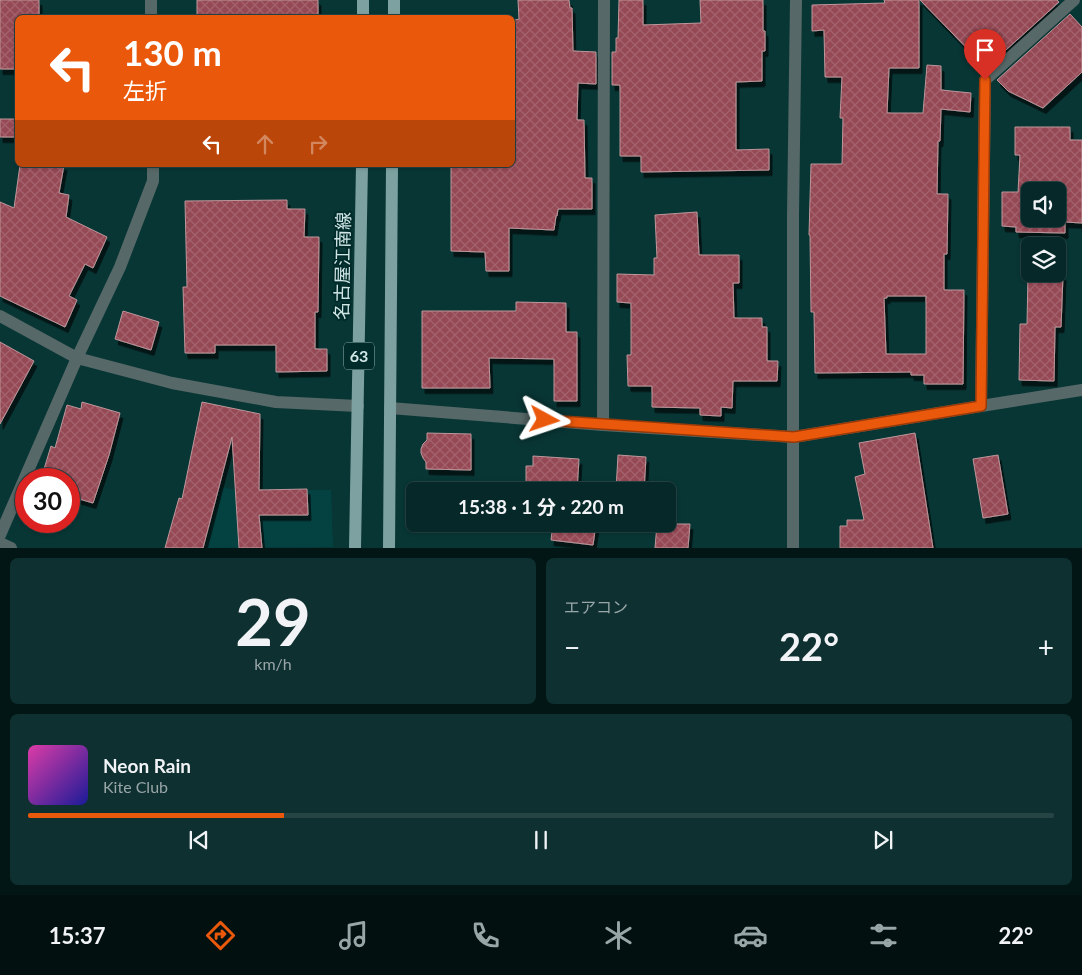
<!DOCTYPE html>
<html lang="ja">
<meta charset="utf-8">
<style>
:root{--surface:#062828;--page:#0f3030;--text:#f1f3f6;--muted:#98a6a8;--line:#274445;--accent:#ea580c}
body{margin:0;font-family:Lato,"Noto Sans JP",sans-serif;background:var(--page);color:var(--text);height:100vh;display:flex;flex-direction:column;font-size:19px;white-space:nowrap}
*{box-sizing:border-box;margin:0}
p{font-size:16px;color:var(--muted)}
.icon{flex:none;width:28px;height:28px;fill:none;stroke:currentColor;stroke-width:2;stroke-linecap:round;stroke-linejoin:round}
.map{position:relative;height:548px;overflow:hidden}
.side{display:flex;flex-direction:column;gap:10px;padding:10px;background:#031616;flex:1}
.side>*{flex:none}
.banner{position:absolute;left:15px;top:15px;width:500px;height:152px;border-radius:8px;box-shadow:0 1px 4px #0004,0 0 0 1px var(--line);background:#ea580c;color:#fff;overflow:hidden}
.buttons{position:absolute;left:1021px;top:182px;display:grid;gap:10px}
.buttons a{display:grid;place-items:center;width:45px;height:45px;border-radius:8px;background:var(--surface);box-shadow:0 1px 4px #0004,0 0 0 1px var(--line);font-size:25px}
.speed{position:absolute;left:15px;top:468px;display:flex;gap:10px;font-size:25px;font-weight:700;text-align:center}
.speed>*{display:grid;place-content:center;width:65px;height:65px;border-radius:50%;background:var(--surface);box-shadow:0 1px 4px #0004,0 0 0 1px var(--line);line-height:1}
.speed .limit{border:8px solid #d22;background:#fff;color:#111}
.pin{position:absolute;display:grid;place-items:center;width:42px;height:42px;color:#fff;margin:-51px -21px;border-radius:50% 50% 50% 0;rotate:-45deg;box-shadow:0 0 5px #0007}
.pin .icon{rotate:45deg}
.me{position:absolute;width:55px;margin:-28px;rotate:95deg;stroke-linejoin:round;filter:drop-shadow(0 0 4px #0008)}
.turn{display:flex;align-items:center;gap:18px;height:105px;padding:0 25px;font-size:22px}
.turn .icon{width:65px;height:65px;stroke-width:2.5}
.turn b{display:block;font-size:35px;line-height:42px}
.lanes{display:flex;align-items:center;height:48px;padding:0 25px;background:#0003;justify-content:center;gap:25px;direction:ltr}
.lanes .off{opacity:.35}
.big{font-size:38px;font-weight:700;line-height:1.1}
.side .widget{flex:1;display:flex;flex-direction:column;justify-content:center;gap:8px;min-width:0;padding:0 18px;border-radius:8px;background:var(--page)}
.side .dial{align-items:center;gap:0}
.dial b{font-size:65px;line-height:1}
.song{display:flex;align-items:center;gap:15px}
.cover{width:60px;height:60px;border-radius:8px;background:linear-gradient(135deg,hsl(320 70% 55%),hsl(240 70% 35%))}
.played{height:5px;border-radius:2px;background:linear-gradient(90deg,var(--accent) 25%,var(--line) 25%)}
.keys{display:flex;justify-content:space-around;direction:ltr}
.heat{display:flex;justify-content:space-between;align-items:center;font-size:28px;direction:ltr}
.side .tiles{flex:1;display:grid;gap:10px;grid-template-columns:1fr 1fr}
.widget:last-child{grid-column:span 2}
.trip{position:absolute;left:406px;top:482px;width:270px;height:50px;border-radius:8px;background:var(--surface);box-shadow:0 1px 4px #0004,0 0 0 1px var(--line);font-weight:700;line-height:50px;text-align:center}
.tab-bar{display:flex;height:80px;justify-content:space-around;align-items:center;background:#021010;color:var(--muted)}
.tab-bar .icon{width:35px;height:35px}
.tab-bar .on{color:var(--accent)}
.tab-bar b{font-size:22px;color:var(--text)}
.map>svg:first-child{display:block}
.built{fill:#044242}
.building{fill:url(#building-cross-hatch);stroke:#be979b;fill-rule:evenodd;filter:url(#shadow)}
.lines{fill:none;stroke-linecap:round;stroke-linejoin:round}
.minor{stroke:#566867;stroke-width:12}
.tertiary{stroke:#566867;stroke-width:12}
.primary{stroke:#7ca1a0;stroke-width:12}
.route-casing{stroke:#983908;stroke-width:12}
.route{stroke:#ea580c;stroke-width:9}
.labels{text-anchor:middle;stroke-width:4;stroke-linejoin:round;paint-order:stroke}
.shield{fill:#002b2b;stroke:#92afae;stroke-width:1}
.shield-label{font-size:16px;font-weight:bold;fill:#d1e7e6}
.street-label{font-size:18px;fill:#d1e7e6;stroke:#002b2b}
</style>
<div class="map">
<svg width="1082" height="548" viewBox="0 0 1082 548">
<defs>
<pattern id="building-cross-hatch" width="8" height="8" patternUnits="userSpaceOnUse" patternTransform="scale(1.25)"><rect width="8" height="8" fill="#954854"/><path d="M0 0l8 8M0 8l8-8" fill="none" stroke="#a3626d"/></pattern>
<filter id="shadow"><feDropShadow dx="3" dy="5.5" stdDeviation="0" flood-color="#0009"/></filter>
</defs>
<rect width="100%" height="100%" fill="#083635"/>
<!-- built -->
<path class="built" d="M222,487L240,491L331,490L333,547L205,548Z"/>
<!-- building -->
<path class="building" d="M0,0H39V18H18V69H0Z
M197,0H318V18H197Z
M518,0H569L570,8H572L573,51L596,52V84L578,83L577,120H584L585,178H592V209H558L557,216H556L554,230L509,228V271H486L485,252L451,251V165H512V76H515L514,48H516L515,20L519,19Z
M619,0H643V25L701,23L700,0H763V31H765V51H762V81L736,82V150L769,149V170L641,172V156H620V85H612V52H616V38H618Z
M884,0H919V68H889L887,113H923L927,65L941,66V90L971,93L970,112L941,109L940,141H938L937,194H948L947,254H944V290H964L963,384H924V375H911V372L815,373L814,312H811L810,235H809L811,164H842L843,118H840L842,77H825L824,30L812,31V5L885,3ZM887,296H926V354H886L884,298H887Z
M920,0H1057L1059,2L986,68Z
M1070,14L1082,27V72L1043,108L1008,91L997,80Z
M0,119H18V137H0Z
M1015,127H1070V140H1082V223L1065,222V233L1016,232V227L1002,226V192H1018L1020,155H1015ZM1030,191H1058V219H1030Z
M20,165H64L59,193L69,195L66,217L107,237L93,268L85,264L69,296L77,300L65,327L0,296V202L14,208Z
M287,200V209H305L304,237H319L318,312H315V349H327V371L276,372V345H215V353H185L183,287H187L185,201Z
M697,212L699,255H739V283H733L734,318H762V327H767V361H778L777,381H733L732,408L721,407V416L700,415V408L652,407V386H628L627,355H631V303L617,302V274L654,275V258H657L655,215Z
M1028,274L1063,275L1061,327H1055L1054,381L1019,380L1020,324H1027Z
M516,302L566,303V332H577V401H554V359L489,358L490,388H422V311H516Z
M123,311L159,322L151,350L115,339Z
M0,342L34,361L0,424Z
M82,402L120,413L109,455L93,503L69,496V479H41L51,446L55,448L67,405L81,409Z
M202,402L260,414L259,490L307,489L308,515H259L262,548H239L232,437L203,548H165L179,498L182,499Z
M427,433L471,434V470L426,469V462L423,458L421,453V449L423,444L427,440Z
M915,433L933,548H840V526H847V520H864L855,477L865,474L859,443Z
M618,455L646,457L644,491L616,490Z
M998,455L1008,514L983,518L973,459Z
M533,456L579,459L577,490L526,487V466H533Z
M553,524H596L593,545L551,540Z
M657,524H690L688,548H655Z"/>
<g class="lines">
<!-- minor -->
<path class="minor" d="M151,0V18
M0,316L77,358L172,383L276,402L358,406
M981,406L985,80L1074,0
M390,408L603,425L794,437L981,406L1082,390
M603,425L604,0
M0,535L77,358L120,267L153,181V165
M793,548V215L796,0"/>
<!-- tertiary -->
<path class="tertiary" d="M0,543L11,548"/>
<!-- primary -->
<path class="primary" d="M363,0V18
M394,18V0
M355,548L362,165
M389,548L392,165"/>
</g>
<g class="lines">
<!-- route casing -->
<g class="route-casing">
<path id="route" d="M545,420L794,437L981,406L985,80"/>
</g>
<!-- route -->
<use href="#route" class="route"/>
</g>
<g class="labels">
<!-- shield labels -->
<rect class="shield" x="344" y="342.5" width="30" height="27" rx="4"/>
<g class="shield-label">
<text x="359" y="362">63</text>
</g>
<!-- street labels -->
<g class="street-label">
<text transform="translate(343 266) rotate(-89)" y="6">名古屋江南線</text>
</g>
</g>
</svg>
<div class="buttons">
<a><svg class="icon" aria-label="sound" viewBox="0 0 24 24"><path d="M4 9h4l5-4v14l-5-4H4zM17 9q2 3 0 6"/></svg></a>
<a><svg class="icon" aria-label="layers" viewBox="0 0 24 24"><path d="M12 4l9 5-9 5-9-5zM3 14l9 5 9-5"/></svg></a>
</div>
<div class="speed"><div class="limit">30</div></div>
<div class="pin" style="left:985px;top:80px;background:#d93025"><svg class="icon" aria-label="arrive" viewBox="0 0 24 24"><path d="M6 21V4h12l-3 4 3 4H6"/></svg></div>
<svg class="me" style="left:545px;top:420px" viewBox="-20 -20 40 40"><path d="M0-17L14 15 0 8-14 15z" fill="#ea580c" stroke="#fff" stroke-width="4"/></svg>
<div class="trip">15:38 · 1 分 · 220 m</div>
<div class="banner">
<div class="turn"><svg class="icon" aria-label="left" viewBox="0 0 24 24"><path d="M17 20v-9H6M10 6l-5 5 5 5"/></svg><div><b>130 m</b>左折</div></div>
<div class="lanes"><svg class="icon" aria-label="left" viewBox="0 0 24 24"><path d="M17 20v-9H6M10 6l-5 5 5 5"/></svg><svg class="icon off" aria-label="ahead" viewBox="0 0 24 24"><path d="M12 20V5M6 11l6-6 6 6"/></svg><svg class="icon off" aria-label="right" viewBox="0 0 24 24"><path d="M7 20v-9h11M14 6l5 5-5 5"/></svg></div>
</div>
</div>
<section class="side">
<div class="tiles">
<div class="widget dial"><b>29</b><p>km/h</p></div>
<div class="widget"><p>エアコン</p>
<div class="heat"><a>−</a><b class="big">22°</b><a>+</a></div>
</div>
<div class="widget">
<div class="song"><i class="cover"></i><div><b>Neon Rain</b><p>Kite Club</p></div></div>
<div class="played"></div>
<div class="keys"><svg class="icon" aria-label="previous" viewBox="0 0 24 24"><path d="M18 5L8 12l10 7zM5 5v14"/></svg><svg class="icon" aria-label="pause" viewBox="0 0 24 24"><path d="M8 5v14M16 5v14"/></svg><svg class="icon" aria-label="next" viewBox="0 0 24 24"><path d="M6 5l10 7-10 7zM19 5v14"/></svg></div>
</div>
</div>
</section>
<nav class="tab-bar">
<b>15:37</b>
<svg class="icon on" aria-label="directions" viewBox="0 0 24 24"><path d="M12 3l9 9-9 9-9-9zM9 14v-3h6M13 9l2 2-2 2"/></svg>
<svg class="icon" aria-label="music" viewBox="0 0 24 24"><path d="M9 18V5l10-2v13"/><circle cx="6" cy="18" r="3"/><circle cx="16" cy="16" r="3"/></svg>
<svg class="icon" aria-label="phone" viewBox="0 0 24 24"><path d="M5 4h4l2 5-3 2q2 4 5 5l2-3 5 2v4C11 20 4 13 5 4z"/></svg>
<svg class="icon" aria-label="climate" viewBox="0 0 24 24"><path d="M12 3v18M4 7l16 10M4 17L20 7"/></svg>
<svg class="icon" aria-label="car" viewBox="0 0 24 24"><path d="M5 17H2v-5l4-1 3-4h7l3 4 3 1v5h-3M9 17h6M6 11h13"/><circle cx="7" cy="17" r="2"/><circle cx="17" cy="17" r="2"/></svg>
<svg class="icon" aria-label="filters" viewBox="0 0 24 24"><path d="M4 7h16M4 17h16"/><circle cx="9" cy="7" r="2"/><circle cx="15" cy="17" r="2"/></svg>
<b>22°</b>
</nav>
